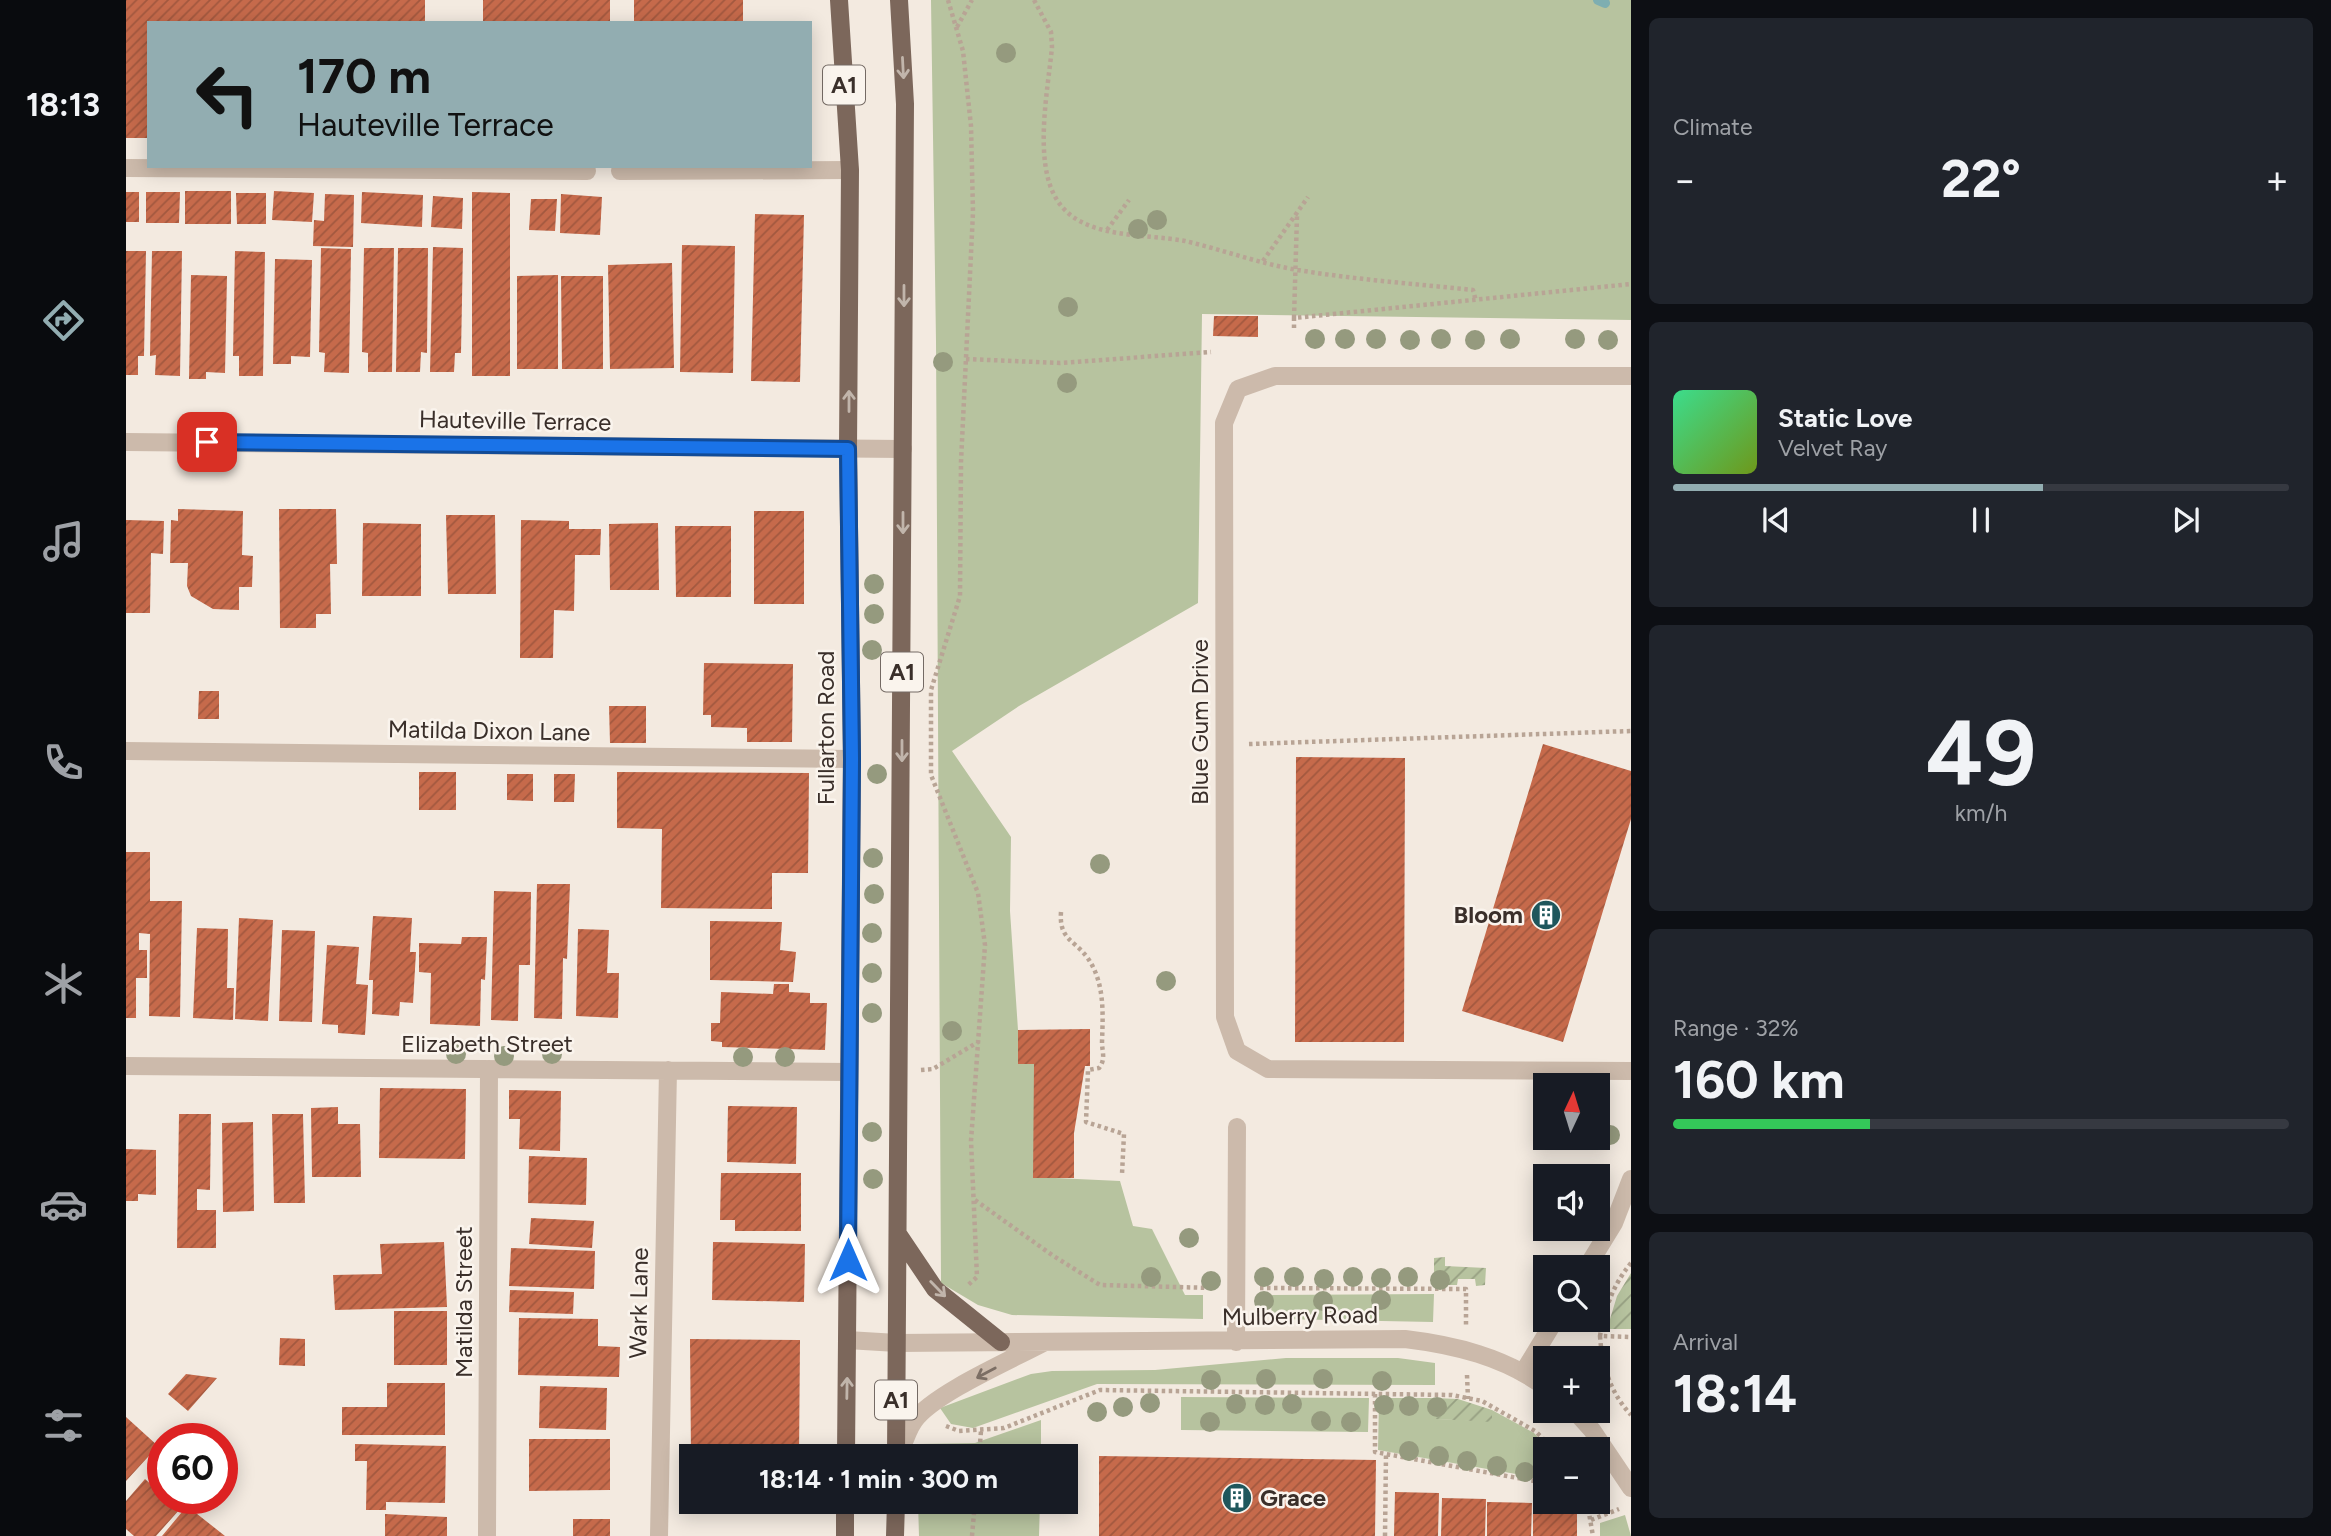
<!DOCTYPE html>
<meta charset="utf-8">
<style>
:root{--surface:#171b24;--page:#20242c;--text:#f1f3f6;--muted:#9ea1a6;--line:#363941;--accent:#92adb1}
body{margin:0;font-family:Figtree,sans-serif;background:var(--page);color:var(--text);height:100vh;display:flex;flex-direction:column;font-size:26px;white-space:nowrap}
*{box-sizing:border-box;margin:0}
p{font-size:23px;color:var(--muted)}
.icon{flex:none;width:38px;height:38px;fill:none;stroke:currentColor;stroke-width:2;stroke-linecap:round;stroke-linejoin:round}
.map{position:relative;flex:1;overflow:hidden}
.drawer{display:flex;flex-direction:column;gap:18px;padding:18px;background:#0d0f14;width:700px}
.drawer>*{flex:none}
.top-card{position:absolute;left:21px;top:21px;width:665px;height:147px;border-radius:0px;box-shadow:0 4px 18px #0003;background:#92adb1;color:#111;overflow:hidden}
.needle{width:46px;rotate:4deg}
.tools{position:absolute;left:1407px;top:1073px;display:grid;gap:14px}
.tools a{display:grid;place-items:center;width:77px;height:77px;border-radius:0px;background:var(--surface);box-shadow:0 4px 18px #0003;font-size:35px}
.speed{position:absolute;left:21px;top:1423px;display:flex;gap:14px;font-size:35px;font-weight:700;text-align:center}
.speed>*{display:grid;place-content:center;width:91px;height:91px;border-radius:50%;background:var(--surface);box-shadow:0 4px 18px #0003;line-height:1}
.speed .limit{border:10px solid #d22;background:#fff;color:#111}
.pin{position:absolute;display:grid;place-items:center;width:60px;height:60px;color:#fff;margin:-30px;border-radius:14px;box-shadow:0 4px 10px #0006}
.me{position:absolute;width:77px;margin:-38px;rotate:0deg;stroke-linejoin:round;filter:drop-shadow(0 0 5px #0008)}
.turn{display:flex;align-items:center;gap:24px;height:147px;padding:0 35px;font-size:32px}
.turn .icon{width:91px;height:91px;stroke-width:2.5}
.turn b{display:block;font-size:49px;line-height:60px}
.big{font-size:52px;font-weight:700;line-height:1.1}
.drawer .tile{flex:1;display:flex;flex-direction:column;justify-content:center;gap:10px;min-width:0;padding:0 24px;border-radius:10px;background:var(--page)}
.drawer .dial{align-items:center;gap:0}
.dial b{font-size:91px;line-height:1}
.song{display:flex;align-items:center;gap:21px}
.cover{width:84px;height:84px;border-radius:10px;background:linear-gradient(135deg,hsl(150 70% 55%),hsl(80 70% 35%))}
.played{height:7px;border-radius:4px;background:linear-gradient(90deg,var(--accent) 60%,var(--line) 60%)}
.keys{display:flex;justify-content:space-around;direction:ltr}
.heat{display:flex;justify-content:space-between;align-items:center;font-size:38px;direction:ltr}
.charge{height:10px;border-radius:5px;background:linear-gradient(90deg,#34c759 32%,var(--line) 0)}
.trip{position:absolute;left:553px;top:1444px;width:399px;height:70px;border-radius:0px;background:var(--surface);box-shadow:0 4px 18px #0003;font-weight:700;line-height:70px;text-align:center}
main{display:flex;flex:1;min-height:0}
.menu{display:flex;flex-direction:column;width:126px;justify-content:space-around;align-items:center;background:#090b0e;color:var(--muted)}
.menu .icon{width:49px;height:49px}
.menu .selected{color:var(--accent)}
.menu b{font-size:32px;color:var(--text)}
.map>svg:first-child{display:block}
.green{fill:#b7c39f}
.garden{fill:url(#garden-furrows)}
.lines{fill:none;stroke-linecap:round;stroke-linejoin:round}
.stream{stroke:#7eaeb1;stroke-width:10}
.building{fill:url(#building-hatch)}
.path{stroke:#b8a495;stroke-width:4.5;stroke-dasharray:3.5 3.5;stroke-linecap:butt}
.minor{stroke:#ccbaab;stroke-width:18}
.major{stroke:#7c675b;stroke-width:18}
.tree{fill:#959a7e}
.oneway{stroke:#c1b5ab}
.oneway2{stroke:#7c6e64}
.route-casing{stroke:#114b97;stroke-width:18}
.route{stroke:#1a73e8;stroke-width:12}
.labels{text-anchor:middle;stroke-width:5;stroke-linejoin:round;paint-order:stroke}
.shield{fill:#faf4ed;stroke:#746a64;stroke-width:2}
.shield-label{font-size:23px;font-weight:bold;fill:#3a2f2a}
.street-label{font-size:24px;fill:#3a2f2a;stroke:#faf4ed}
.poi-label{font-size:24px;font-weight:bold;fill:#3a2f2a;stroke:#faf4ed;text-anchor:end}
</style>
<main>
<nav class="menu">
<b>18:13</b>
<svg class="icon selected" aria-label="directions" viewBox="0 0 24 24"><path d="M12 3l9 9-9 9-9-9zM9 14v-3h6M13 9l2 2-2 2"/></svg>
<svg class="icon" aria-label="music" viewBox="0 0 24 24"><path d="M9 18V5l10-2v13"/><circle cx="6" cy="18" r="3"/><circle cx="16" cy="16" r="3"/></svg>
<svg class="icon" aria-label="phone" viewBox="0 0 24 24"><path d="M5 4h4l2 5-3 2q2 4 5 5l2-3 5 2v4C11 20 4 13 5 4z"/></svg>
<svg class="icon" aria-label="climate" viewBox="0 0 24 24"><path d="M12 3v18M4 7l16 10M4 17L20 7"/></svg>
<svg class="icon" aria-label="car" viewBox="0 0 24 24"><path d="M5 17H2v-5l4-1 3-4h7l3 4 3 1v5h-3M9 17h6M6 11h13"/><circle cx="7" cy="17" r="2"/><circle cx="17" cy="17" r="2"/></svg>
<svg class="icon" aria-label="filters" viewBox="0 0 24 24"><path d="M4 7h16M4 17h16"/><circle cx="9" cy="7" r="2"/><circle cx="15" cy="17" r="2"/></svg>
</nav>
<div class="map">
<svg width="1505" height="1536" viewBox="0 0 1505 1536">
<defs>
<pattern id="garden-furrows" width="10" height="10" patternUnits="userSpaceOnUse" patternTransform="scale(1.75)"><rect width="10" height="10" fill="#b7c39f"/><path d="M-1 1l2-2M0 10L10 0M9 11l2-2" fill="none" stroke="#969f82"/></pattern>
<pattern id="building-hatch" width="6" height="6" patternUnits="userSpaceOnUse" patternTransform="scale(1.75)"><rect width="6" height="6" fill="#c66a4b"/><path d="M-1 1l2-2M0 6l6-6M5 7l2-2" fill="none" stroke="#a2583f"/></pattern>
</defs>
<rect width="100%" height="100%" fill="#f3eae0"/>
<!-- green -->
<path class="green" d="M805,0H1505V320L1076,314L1072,603L893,706L826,751L885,837L884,911L892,1030V1064H908V1177L994,1181L1007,1226L1026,1229L1059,1295H1077V1319L886,1315L852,1305L815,1283L810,341Z
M1308,1294L1307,1322L1153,1319L1145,1316L1146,1295Z
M1160,1358H1272L1309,1363V1385L971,1384L847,1428L825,1424L814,1408L905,1374L926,1371L1029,1370Z
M1055,1397L1243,1398L1242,1432L1055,1430Z
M1253,1398H1310L1311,1419L1366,1421V1410L1408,1433L1423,1449H1419V1479L1252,1450Z
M915,1420V1456H792V1444L849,1443Z
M792,1502H914L913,1536H793Z
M1499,1515L1505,1536H1474V1523Z"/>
<!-- garden -->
<path class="garden" d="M1319,1257V1266L1360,1268L1359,1285L1350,1286L1349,1279H1332L1331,1285H1308V1258Z
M1505,1273V1329H1481L1491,1296Z
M1310,1398L1332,1399L1366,1410V1422L1310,1419Z"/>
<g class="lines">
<!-- stream -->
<path class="stream" d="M1472,0L1479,3"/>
</g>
<!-- building -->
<path class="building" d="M0,0H299V23H23V138H0Z
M357,0H484V23H357Z
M508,0H617V23H508Z
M59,191H105V224H59Z
M148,191L188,193L186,222L146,220Z
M0,192H13V222H0Z
M20,192H54L53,223H20Z
M236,192L297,195L296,227L235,223Z
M346,192L384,193V376H346Z
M110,193H140V224H111Z
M199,194L228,195L227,247L187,246L188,220L198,221Z
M435,194L476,197L474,235L434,233Z
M307,196L337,198L336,229L305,227Z
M405,199H431L429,231L403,230Z
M629,214L678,215L674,382L625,381Z
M556,245L609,246L607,373L554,372Z
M307,247L337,248L335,353H329L328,372H304Z
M195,248L225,249L223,373L198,372L199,353L193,352Z
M238,248H268L266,372H242V353L236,352Z
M272,248H302L301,353L295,352L294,372H270Z
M0,251H20L18,356H12V375H0Z
M26,251H56L54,376L29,375L30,355L24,356Z
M109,251L139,252L137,376H113V356H107Z
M149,259L186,260L184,357L165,356V364H147Z
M546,263L548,368L484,369L482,265Z
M65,275L101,276L99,373L80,372V379H63Z
M432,275V369H391V276Z
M435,276H477V369H436Z
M1088,316H1132V337L1087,336Z
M52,509L117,511L116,555L127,556L126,587H113V610L87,609L65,596L61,586L62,563H44L45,520L52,521Z
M153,509H210L211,564H204L205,614H190V628H154Z
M628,511H678V604H628Z
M320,515H369L370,594H322Z
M0,520L38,521L37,554L25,553L24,613H0Z
M395,520L443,521V529H475L474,555H449L448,611L428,610L427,658H394Z
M237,523L295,524V596H236Z
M532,523L533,590H484L483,524Z
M549,526H605V597H550Z
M578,663L667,664L666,742H621V728L585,727V715H577Z
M73,691H93V719H72Z
M483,706H520V743H484Z
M1417,744L1505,771V819L1437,1042L1336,1011Z
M1170,757L1279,758L1278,1042H1169Z
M293,772H330V810H293Z
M491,772L683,773L682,873H646V909L535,908L536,829L491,828Z
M381,774H407V801L381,800Z
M428,774H449L448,802H428Z
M0,852H24V901H56L54,1017L23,1016L24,934L13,933V950H21V978H10V1018H0Z
M411,884H444L441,959L437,958L436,1019L408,1018Z
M368,891L405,892L404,965H393L392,1021L365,1020Z
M247,916L286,918L284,952H290L287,1003L274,1002L273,1016L246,1014L247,980H243Z
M113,918L147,920L142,1021L109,1019Z
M584,921L656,922L654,950L670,952L667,982L584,980Z
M71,928L102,929L101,988H108L107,1020L67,1018Z
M452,929L483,930L481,973H493L492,1018L450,1016Z
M156,930L189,931L186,1022L153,1021Z
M336,937H361L359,980L355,979L354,1026L304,1024L305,973L293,972V943L335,944Z
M201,945L233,947L230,984L242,985L239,1035L212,1033V1025L196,1024Z
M648,984H663V992L684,993V1003H701L699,1050L596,1047V1042L585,1041V1023H594L595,992L647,994Z
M964,1029V1066H959L948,1133V1178H907L908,1064H892V1030Z
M254,1088L340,1089L339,1159L253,1158Z
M383,1090L435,1091L434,1151L393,1149L394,1119H383Z
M602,1106L671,1107L670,1164L601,1162Z
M212,1107V1124H234L235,1177H186L185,1108Z
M53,1114H85L84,1190L71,1189V1210H90V1248H51Z
M146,1114H177L179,1203H148Z
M127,1122L128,1211L97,1212L96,1123Z
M0,1149L30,1150V1195L12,1194V1201H0Z
M403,1156L461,1158L460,1205L402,1203Z
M595,1173H675V1231H609V1220H594Z
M405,1218L468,1221L466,1248L403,1244Z
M318,1242L321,1307L209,1310L207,1275L256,1274L254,1244Z
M587,1242L679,1244L678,1302L586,1300Z
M385,1248L469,1251L468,1289L383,1286Z
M384,1290L448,1292L447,1314L383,1312Z
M268,1311H321V1365H268Z
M393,1318L472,1319V1346L494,1347L493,1377L392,1375Z
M154,1338L179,1339V1366L153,1365Z
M564,1339L674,1340L673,1456H565Z
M60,1374L91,1378L62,1411L42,1394Z
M261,1383H319V1435H216V1407H261Z
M414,1386L481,1388L480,1430L413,1428Z
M0,1417L32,1446L0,1481Z
M403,1439H484V1490L403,1491Z
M229,1444L320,1446L319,1503L260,1502V1510H240L241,1461H229Z
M973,1456L1250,1460L1249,1536H973Z
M19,1479L37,1495V1498H41L54,1509L30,1536H8L0,1529V1501Z
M1269,1492L1313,1493L1312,1536H1268Z
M1316,1498L1360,1499L1359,1536H1315Z
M566,1502H673V1508L566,1510Z
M1361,1502L1406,1503L1405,1536H1361Z
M61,1506L99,1536H36Z
M1407,1511L1451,1512V1536H1407Z
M259,1514L321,1517V1536H259Z
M447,1519H484V1536H447Z"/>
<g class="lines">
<!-- path -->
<path class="path" d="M822,0L837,51L845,126L847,212L835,462L834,596L805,690V775L852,893L859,945L845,1141L851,1277L841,1286
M908,0L925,32L926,47C922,90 907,162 931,200C956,240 1018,233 1059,241C1098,250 1137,265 1178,271C1234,280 1291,284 1347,290L1350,301
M831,27L846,0
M981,230L1003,200
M1137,261L1182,197
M1168,318L1171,216
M1168,328V318L1505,284
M840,359L934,363L1085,352
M1123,744L1505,731
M935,912C933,939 947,939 961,957C979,982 977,1013 976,1042C976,1052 980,1059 973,1068L962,1070L960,1122L998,1134L996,1174
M795,1070L807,1069L852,1042
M849,1200L926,1255L974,1285L1087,1288
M1505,1263C1487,1285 1479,1308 1474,1336L1505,1337
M1134,1288L1340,1289V1326
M1474,1336C1476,1366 1484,1392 1505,1415
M1341,1375L1342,1399
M1249,1394V1452L1419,1483
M820,1426L833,1431L878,1428L974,1390L1326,1395L1356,1401L1409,1431L1428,1449
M853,1456L855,1431
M1461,1502L1467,1536
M1465,1520L1493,1509
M846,1536L849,1502
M1259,1536L1260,1454"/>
<!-- minor -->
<path class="minor" d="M0,168L461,171
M494,171L724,170
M1505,376H1149L1112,389L1098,423L1099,1017L1111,1051L1142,1069L1505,1071
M0,442L777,449
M0,751L726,759
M0,1066L722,1072
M1461,1267L1488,1223L1505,1179
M721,1340L771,1343L1279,1339C1329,1345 1378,1357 1419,1387
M1110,1342L1111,1127
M1398,1371L1429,1320
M1448,1410L1466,1430L1505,1488
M773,1456C777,1445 781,1431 788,1421C807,1394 885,1360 917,1343
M361,1536L363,1069
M533,1536L542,1070"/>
<!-- major -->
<path class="major" d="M713,0L724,170L722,449L726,759L720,1456
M772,1234L809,1289L875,1342
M770,1456L779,104L773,0
M719,1536V1502
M769,1536L770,1502"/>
</g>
<!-- trees -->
<g class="tree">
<circle cx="880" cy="53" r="10"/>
<circle cx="1031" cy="220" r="10"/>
<circle cx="1012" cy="229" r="10"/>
<circle cx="942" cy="307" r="10"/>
<circle cx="1189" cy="339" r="10"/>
<circle cx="1219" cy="339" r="10"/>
<circle cx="1250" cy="339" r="10"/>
<circle cx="1315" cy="339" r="10"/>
<circle cx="1384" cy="339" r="10"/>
<circle cx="1449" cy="339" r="10"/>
<circle cx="1284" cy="340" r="10"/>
<circle cx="1349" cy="340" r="10"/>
<circle cx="1482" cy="340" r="10"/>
<circle cx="817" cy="362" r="10"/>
<circle cx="941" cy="383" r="10"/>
<circle cx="748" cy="584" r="10"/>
<circle cx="748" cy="614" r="10"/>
<circle cx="746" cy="650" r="10"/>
<circle cx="751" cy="774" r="10"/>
<circle cx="747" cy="858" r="10"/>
<circle cx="974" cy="864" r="10"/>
<circle cx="748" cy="894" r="10"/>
<circle cx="746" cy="933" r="10"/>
<circle cx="746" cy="973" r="10"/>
<circle cx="1040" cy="981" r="10"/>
<circle cx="746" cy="1013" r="10"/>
<circle cx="826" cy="1031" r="10"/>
<circle cx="330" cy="1054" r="10"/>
<circle cx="426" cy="1054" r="10"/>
<circle cx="378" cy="1056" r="10"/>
<circle cx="617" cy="1057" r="10"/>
<circle cx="659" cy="1057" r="10"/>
<circle cx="746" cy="1132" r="10"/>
<circle cx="1484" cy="1135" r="10"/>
<circle cx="747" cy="1179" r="10"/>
<circle cx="1063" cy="1238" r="10"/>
<circle cx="1025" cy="1277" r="10"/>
<circle cx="1138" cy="1277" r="10"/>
<circle cx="1168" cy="1277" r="10"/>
<circle cx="1227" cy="1277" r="10"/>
<circle cx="1282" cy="1277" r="10"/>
<circle cx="1255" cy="1278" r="10"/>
<circle cx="1198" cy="1279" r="10"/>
<circle cx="1314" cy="1280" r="10"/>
<circle cx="1085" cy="1281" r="10"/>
<circle cx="1255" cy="1300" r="10"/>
<circle cx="1138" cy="1301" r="10"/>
<circle cx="1197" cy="1301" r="10"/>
<circle cx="1140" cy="1379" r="10"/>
<circle cx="1197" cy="1379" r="10"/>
<circle cx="1085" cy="1380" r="10"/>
<circle cx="1256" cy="1381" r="10"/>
<circle cx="1024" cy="1403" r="10"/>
<circle cx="1110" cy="1404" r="10"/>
<circle cx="1166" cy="1404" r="10"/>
<circle cx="1139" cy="1405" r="10"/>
<circle cx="1258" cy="1405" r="10"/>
<circle cx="1283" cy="1406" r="10"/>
<circle cx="997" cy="1407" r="10"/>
<circle cx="1311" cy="1407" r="10"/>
<circle cx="971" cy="1412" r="10"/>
<circle cx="1195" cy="1421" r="10"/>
<circle cx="1084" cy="1422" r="10"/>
<circle cx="1225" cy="1422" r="10"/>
<circle cx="1283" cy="1451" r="10"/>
<circle cx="1313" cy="1456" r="10"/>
<circle cx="1341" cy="1461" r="10"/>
<circle cx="1371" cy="1466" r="10"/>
<circle cx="1399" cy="1472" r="10"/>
</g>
<!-- one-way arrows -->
<defs><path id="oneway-shaft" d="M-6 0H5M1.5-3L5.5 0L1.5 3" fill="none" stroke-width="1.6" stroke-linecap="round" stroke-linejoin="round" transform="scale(1.75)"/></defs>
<g class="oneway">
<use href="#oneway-shaft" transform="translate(777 68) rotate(87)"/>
<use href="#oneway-shaft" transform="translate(778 296) rotate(90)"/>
<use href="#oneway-shaft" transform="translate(723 401) rotate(-90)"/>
<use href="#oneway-shaft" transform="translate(777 523) rotate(90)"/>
<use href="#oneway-shaft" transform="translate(776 751) rotate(90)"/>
<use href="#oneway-shaft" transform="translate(812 1289) rotate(46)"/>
<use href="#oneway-shaft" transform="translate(721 1388) rotate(-89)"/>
</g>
<use class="oneway2" href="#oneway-shaft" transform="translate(860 1373) rotate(152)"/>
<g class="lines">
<!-- route casing -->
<g class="route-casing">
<path id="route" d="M81,442L722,449L726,759L722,1260"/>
</g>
<!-- route -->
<use href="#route" class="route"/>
</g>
<!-- icons -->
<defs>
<g id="building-disc" transform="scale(1.575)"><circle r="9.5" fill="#1f575c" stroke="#faf4ed"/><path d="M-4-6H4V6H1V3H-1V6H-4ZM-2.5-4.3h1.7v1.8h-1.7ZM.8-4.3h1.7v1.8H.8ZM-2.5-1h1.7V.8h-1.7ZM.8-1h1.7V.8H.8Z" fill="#fff"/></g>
</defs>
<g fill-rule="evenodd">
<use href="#building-disc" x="1420" y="915"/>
<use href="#building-disc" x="1111" y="1498"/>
</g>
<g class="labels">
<!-- shield labels -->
<g class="shield">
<rect x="697" y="65.5" width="42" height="39" rx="5"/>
<rect x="755" y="652.5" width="42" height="39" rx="5"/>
<rect x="749" y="1380.5" width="42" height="39" rx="5"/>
</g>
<g class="shield-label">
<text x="718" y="93">A1</text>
<text x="776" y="680">A1</text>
<text x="770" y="1408">A1</text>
</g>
<!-- street labels -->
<g class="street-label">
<text transform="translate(389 421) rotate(1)" y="8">Hauteville Terrace</text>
<text transform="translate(1074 722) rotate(-90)" y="8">Blue Gum Drive</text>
<text transform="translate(700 728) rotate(-90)" y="8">Fullarton Road</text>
<text transform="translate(363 731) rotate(1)" y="8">Matilda Dixon Lane</text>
<text x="361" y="1052">Elizabeth Street</text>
<text transform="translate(338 1302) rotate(-90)" y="8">Matilda Street</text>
<text transform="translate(513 1303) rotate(-89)" y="8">Wark Lane</text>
<text transform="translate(1174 1316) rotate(-1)" y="8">Mulberry Road</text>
</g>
<!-- poi labels -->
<g class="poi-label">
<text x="1397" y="923">Bloom</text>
<text x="1134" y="1506" text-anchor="start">Grace</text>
</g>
</g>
</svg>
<div class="tools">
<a><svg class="needle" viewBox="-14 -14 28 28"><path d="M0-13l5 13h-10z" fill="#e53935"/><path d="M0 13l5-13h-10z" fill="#9ea1a6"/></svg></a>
<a><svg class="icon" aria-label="sound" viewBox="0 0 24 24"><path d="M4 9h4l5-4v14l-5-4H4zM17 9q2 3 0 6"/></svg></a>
<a><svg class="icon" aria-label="search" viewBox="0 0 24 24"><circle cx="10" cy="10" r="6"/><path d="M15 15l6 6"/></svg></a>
<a>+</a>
<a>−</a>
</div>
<div class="speed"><div class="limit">60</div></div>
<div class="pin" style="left:81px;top:442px;background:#d93025"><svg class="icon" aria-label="arrive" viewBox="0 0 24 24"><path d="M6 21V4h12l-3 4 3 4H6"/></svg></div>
<svg class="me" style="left:722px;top:1260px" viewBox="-20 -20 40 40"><path d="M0-17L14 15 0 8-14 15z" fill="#1a73e8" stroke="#fff" stroke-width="4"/></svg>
<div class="trip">18:14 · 1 min · 300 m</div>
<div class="top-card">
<div class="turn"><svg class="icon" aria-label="left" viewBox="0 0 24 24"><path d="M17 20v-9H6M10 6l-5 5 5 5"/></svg><div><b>170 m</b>Hauteville Terrace</div></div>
</div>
</div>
<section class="drawer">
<div class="tile"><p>Climate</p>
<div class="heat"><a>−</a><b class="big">22°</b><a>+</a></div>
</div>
<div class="tile">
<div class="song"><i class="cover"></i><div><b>Static Love</b><p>Velvet Ray</p></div></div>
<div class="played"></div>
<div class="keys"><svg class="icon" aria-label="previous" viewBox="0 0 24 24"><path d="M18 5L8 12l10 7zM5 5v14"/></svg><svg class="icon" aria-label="pause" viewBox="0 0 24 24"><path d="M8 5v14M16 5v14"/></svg><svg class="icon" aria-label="next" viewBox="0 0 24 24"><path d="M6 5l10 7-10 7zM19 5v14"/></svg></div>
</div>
<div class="tile dial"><b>49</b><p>km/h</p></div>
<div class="tile"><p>Range · 32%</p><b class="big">160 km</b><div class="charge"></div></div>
<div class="tile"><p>Arrival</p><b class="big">18:14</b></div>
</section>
</main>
